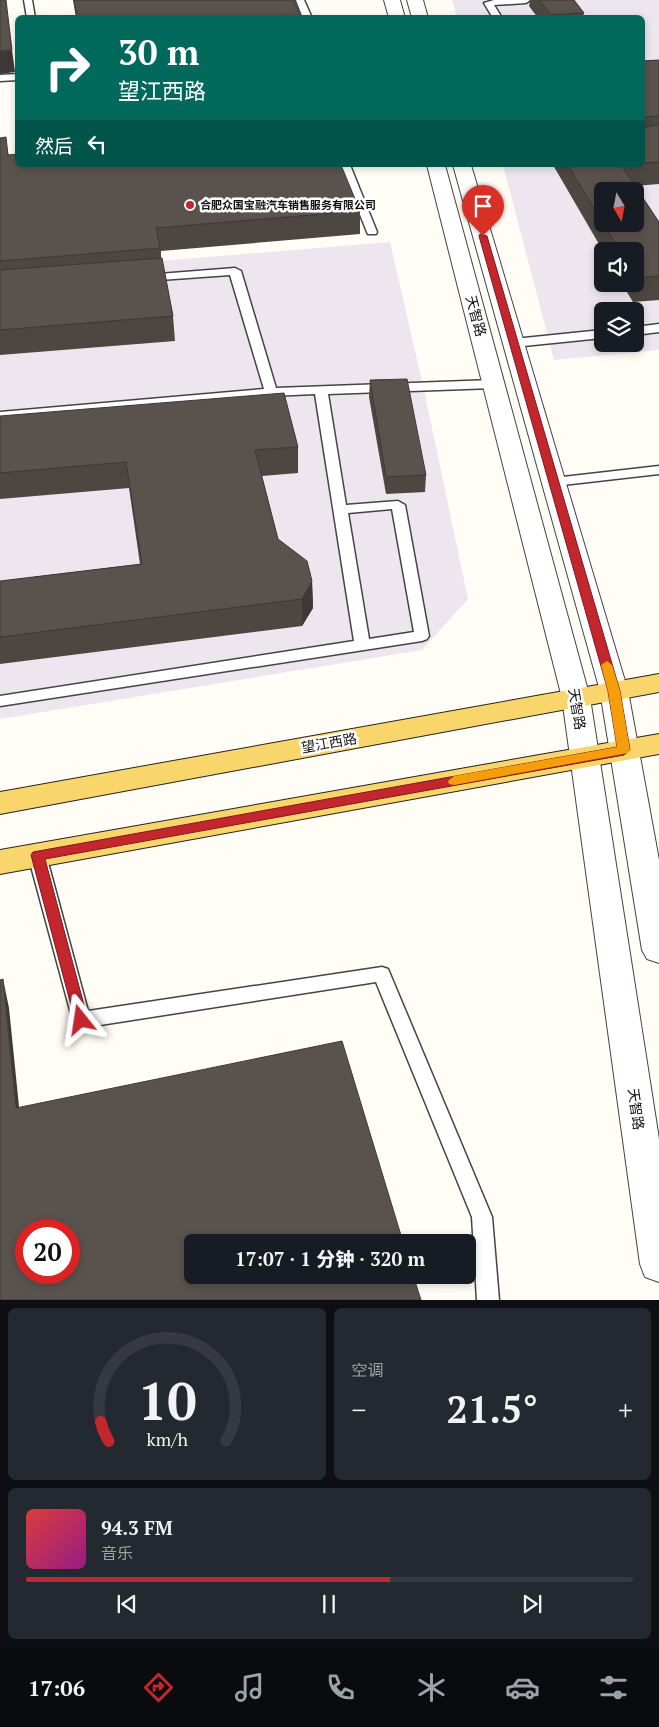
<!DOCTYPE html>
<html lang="zh">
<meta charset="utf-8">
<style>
:root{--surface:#171b24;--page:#242831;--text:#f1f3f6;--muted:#9ea1a6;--line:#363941;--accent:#c4262e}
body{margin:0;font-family:"PT Serif","Noto Sans SC",serif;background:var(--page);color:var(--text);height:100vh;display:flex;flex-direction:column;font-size:19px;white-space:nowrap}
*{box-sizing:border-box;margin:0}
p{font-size:16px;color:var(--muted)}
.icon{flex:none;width:28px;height:28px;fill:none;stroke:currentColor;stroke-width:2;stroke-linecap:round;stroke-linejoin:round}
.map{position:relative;height:1300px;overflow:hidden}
.side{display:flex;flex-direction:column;gap:8px;padding:8px;background:#0d0f14;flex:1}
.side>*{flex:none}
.banner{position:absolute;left:15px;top:15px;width:630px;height:152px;border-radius:8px;box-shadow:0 2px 8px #0003;background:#00695c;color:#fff;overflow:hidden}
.needle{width:32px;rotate:170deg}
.fabs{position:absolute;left:594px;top:182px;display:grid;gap:10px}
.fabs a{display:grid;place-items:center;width:50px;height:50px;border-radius:8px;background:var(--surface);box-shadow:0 2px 8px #0003;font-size:25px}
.speed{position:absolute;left:15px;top:1219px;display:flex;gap:10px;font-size:25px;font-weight:700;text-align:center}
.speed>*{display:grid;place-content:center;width:65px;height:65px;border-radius:50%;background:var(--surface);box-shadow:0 2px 8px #0003;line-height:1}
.speed .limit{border:8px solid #d22;background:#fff;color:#111}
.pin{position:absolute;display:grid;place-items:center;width:42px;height:42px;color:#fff;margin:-51px -21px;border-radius:50% 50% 50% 0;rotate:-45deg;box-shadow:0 0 5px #0007}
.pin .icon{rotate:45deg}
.me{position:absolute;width:55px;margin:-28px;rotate:345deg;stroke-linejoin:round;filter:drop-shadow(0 0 4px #0008)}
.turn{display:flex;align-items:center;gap:18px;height:105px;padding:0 20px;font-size:22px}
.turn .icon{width:65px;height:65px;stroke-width:2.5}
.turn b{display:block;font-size:35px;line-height:42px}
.then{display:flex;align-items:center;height:48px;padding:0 20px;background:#0003;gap:10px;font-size:19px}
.big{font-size:38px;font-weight:800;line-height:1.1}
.side .card{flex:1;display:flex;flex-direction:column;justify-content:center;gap:8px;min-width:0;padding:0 18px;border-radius:8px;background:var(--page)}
.side .dial{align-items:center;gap:0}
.dial svg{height:130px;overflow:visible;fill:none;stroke:var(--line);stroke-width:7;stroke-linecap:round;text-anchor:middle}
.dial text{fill:var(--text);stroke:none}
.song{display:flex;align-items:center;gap:15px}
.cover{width:60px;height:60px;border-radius:8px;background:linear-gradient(135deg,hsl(0 70% 55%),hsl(310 70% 35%))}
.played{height:5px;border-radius:2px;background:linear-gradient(90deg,var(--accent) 60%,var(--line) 60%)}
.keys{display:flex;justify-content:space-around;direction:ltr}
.heat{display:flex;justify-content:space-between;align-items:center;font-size:28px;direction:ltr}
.side .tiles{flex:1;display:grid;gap:8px;grid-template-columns:1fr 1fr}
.card:last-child{grid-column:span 2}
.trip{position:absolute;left:184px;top:1234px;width:292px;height:50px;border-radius:8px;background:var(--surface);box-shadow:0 2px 8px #0003;font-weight:800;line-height:50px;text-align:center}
.menu{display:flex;height:80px;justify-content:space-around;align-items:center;background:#090b0e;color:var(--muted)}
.menu .icon{width:35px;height:35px}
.menu .on{color:var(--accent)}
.menu b{font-size:22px;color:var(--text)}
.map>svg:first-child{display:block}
.industrial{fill:#eee6ef;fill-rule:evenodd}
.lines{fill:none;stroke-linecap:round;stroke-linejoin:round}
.service-casing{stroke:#444;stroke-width:3}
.tertiary-casing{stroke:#444;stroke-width:2}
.primary-casing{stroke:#222;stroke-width:2}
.service{fill:#fff;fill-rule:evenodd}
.tertiary{fill:#fff;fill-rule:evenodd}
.primary{fill:#f9d66b;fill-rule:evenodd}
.wall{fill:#4d4742;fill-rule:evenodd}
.shaded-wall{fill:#3f3936}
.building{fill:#5a524d;stroke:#3f3936;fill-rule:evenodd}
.route{fill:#c4262e;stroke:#7f191e}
.slow{fill:#f59e0b}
.poi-dot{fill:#c4262e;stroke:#fff;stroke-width:2}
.labels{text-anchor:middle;stroke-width:5;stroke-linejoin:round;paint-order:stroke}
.far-poi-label{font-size:11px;font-weight:bold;fill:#111;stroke:#fff;text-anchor:start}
.street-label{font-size:14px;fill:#111;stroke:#fff}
</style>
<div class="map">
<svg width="659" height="1300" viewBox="0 0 659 1300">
<rect width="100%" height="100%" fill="#fffdf5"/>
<!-- industrial -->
<path class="industrial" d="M452,0H659V350L554,360L503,165H642V18L457,17ZM602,191H635V224H602ZM602,251H635V284H602ZM602,311H635V344H602Z
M390,242L424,390L468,599L422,650L0,719V274Z"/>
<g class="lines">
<!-- service casing -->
<g class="service-casing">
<path id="service" d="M24,0H32L35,18H27Z
M296,0H304L312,18H303Z
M494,0H530L526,3L494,5L502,18H493L484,3Z
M18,74V80L0,81V75Z
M340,165H350L377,232L376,234H368L367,232Z
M235,268L241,271L276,388L493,380L499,384L493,388L328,394L346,505L398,501L405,505L429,636L427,639L422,641L0,706V696L354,641L315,394L271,396L0,420V412L264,389L230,275L146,281L140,278L146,275ZM392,509L414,632L369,639L348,513Z
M659,324V332L635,335V327Z
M602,330V338L514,347L508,343L514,339Z
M659,466V474L554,486L547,482L554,478Z
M37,849L43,850L46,855L88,1011L382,967L388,969L492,1217L499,1300H477L472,1217L376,982L81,1028L74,1025L28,855L31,850Z"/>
</g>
<!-- tertiary casing -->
<g class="tertiary-casing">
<path id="tertiary" d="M384,0H400L405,18H389Z
M407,0H423L428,18H412Z
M427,165H445L590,698L659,1139V1282L645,1277L640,1264L562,698Z
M453,165H471L628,691L659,860V963L647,959L642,950L600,691Z"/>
</g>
<!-- primary casing -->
<g class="primary-casing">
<path id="primary" d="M659,674V692L0,814V792Z
M659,734V754L0,874V850Z"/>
</g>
<!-- service -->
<use href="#service" class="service"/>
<!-- tertiary -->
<use href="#tertiary" class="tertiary"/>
<!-- primary -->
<use href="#primary" class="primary"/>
</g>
<!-- wall -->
<path class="wall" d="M73,0H294L301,18H76Z
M530,0H574L584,13L583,18H538L529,6Z
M659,60V184L635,186L659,222V300L633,302L622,284H635V251H603L553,165H642V61ZM602,191L635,224H602Z
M0,138L9,155L360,211V234L161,251V258L173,316L175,341L0,355Z
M370,380L426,475L425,492L386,494L369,397Z
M0,416L298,447V473L262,476L278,539L312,581L313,608L302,626L0,664V581L140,564L129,488L0,499Z"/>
<!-- shaded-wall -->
<path class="shaded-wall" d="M12,50L15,72L0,74V51Z
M312,581L313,608L302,626V599Z
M3,979L9,1008L22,1136L16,1108Z"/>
<!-- building -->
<path class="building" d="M0,0H6L12,50L0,51Z
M74,0H294L301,18H284V15L245,18H77Z
M539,0H574L584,13L551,15Z
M659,60V116L645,117L643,119L645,127L659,125V162L642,163V61Z
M6,137L8,155L18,154V165H341L360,211L156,228L160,248L0,261V138Z
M568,165H621L659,222V276L636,278L635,277V251H620L603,224H635V191H602V222Z
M162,258L173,316L0,330V270Z
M407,379L426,475L386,477L370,380Z
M284,393L298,447L255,450L278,539L307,561L312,581L302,599L0,637V581L142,564L126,462L0,473V416Z
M3,979L16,1108L342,1041L403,1242H192V1275H413L421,1300H0V980ZM26,1230H69V1272H26Z"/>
<!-- route -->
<path class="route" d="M480,234L487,236L620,691L630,750L624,755L45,859L88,1020L86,1024L81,1026L76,1024L31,855L33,852L617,747L608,691L479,236Z"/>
<!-- slow -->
<path class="slow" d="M607,661L612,665L620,691L630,750L628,753L454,785L449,784L448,781L454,776L617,747L608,691L601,665Z"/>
<!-- markers -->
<circle class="poi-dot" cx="190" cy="205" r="5"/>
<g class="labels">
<!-- far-poi labels -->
<g class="far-poi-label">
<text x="200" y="209">合肥众国宝融汽车销售服务有限公司</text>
</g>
<!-- street labels -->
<g class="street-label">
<text transform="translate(476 316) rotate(75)" y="5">天智路</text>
<text transform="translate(577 709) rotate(80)" y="5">天智路</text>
<text transform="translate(329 743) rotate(-10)" y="5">望江西路</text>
<text transform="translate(636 1109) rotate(82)" y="5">天智路</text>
</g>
</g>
</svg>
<div class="fabs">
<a><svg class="needle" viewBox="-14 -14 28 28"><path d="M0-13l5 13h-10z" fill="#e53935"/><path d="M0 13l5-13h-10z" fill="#9ea1a6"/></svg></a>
<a><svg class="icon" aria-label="sound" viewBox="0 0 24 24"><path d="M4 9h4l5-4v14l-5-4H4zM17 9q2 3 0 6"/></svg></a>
<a><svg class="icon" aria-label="layers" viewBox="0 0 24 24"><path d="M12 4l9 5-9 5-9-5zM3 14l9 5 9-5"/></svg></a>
</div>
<div class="speed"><div class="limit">20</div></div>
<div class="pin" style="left:483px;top:236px;background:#d93025"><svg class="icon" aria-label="arrive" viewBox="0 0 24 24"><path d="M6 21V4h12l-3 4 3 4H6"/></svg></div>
<svg class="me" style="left:81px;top:1020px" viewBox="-20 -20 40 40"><path d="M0-17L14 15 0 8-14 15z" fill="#c4262e" stroke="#fff" stroke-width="4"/></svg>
<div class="trip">17:07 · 1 分钟 · 320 m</div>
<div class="banner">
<div class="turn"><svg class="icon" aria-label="right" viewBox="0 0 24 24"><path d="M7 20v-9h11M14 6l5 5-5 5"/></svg><div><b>30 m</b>望江西路</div></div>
<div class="then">然后<svg class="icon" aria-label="left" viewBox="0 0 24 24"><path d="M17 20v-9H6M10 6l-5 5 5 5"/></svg></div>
</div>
</div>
<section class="side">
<div class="tiles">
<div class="card dial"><svg viewBox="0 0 100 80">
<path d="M14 69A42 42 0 1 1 86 69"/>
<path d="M14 69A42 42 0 0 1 9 57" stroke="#c4262e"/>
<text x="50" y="56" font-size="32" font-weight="700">10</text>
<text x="50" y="72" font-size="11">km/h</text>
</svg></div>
<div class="card"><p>空调</p>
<div class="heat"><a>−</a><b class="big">21.5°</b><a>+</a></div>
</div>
<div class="card">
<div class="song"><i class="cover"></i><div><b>94.3 FM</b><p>音乐</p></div></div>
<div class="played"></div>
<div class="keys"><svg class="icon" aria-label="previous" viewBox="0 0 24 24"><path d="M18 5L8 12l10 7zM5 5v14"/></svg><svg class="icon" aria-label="pause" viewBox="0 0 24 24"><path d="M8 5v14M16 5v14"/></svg><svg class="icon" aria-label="next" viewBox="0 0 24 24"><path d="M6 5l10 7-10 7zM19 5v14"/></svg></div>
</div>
</div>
</section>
<nav class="menu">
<b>17:06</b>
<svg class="icon on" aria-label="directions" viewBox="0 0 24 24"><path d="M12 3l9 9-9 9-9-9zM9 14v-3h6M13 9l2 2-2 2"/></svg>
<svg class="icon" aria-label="music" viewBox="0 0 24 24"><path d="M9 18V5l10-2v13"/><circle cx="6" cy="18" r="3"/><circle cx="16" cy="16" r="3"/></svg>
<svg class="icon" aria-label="phone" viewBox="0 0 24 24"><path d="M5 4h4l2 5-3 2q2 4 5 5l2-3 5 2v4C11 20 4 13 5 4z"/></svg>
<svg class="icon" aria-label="climate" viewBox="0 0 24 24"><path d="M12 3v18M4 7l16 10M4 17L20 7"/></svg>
<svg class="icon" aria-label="car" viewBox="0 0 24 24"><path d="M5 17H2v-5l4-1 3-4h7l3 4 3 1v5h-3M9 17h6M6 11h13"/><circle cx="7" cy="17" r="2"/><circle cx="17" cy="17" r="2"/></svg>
<svg class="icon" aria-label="filters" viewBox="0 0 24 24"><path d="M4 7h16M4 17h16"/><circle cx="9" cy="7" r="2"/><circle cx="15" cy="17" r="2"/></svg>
</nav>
